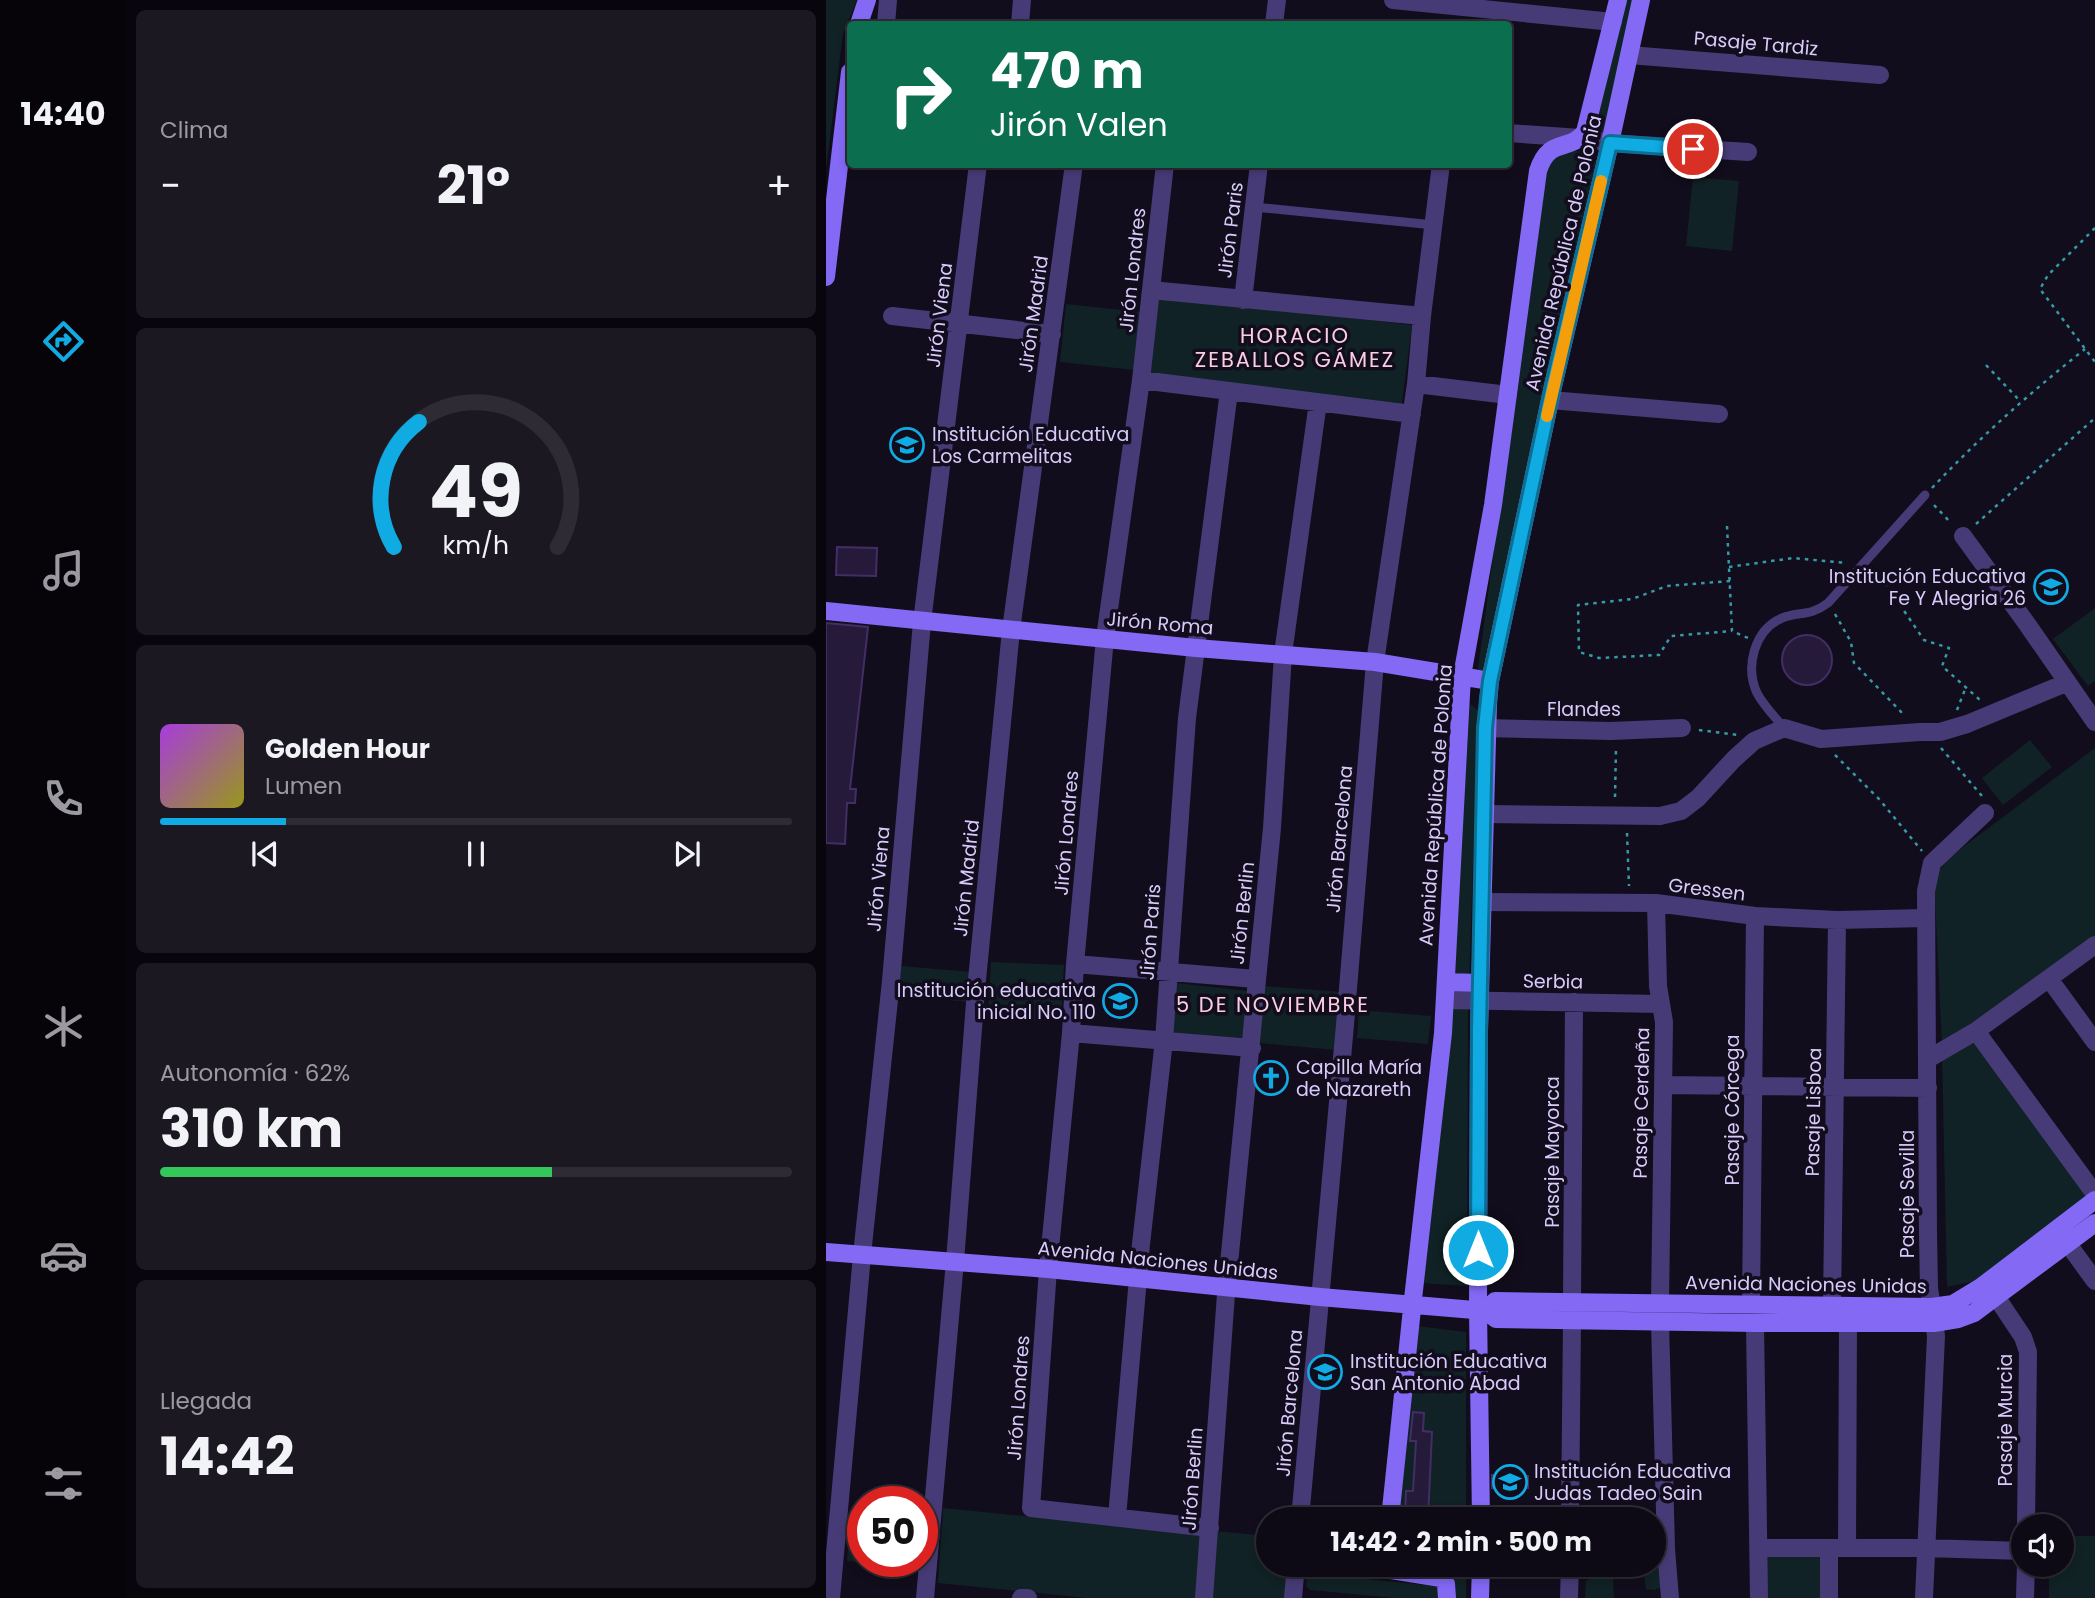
<!DOCTYPE html>
<html lang="es">
<meta charset="utf-8">
<style>
:root{--surface:#0e0a15;--page:#1c1822;--text:#f1f3f6;--muted:#9b9aa0;--line:#2e2b34;--accent:#10abe2}
body{margin:0;font-family:Poppins,sans-serif;background:var(--page);color:var(--text);height:100vh;display:flex;flex-direction:column;font-size:26px;white-space:nowrap}
*{box-sizing:border-box;margin:0}
p{font-size:23px;color:var(--muted)}
.icon{flex:none;width:38px;height:38px;fill:none;stroke:currentColor;stroke-width:2;stroke-linecap:round;stroke-linejoin:round}
.map{position:relative;flex:1;overflow:hidden}
.sheet{display:flex;flex-direction:column;gap:10px;padding:10px;background:#08060c;width:700px}
.sheet>*{flex:none}
.guide{position:absolute;left:21px;top:21px;width:665px;height:147px;border-radius:7px;box-shadow:0 4px 10px #0003,0 0 0 2px var(--line);background:#0b6e4f;color:#fff;overflow:hidden}
.tools{position:absolute;left:1185px;top:1514px;display:grid;gap:14px}
.tools a{display:grid;place-items:center;width:63px;height:63px;border-radius:50%;background:var(--surface);box-shadow:0 4px 10px #0003,0 0 0 2px var(--line);font-size:35px}
.speed{position:absolute;left:21px;top:1486px;display:flex;gap:14px;font-size:35px;font-weight:700;text-align:center}
.speed>*{display:grid;place-content:center;width:91px;height:91px;border-radius:50%;background:var(--surface);box-shadow:0 4px 10px #0003,0 0 0 2px var(--line);line-height:1}
.speed .limit{border:10px solid #d22;background:#fff;color:#111}
.pin{position:absolute;display:grid;place-items:center;width:60px;height:60px;color:#fff;margin:-30px;border:4px solid #fff;border-radius:50%;box-shadow:0 2px 7px #0007}
.me{position:absolute;width:77px;margin:-38px;rotate:0deg;stroke-linejoin:round;filter:drop-shadow(0 0 5px #0008)}
.turn{display:flex;align-items:center;gap:24px;height:147px;padding:0 28px;font-size:32px}
.turn .icon{width:91px;height:91px;stroke-width:2.5}
.turn b{display:block;font-size:49px;line-height:60px}
.big{font-size:52px;font-weight:700;line-height:1.1}
.sheet .widget{flex:1;display:flex;flex-direction:column;justify-content:center;gap:10px;min-width:0;padding:0 24px;border-radius:10px;background:var(--page)}
.sheet .dial{align-items:center;gap:0}
.dial svg{height:182px;overflow:visible;fill:none;stroke:var(--line);stroke-width:7;stroke-linecap:round;text-anchor:middle}
.dial text{fill:var(--text);stroke:none}
.song{display:flex;align-items:center;gap:21px}
.cover{width:84px;height:84px;border-radius:10px;background:linear-gradient(135deg,hsl(280 70% 55%),hsl(60 70% 35%))}
.played{height:7px;border-radius:4px;background:linear-gradient(90deg,var(--accent) 20%,var(--line) 20%)}
.keys{display:flex;justify-content:space-around;direction:ltr}
.heat{display:flex;justify-content:space-between;align-items:center;font-size:38px;direction:ltr}
.charge{height:10px;border-radius:5px;background:linear-gradient(90deg,#34c759 62%,var(--line) 0)}
.trip{position:absolute;left:430px;top:1507px;width:410px;height:70px;border-radius:35px;background:var(--surface);box-shadow:0 4px 10px #0003,0 0 0 2px var(--line);font-weight:700;line-height:70px;text-align:center}
main{display:flex;flex:1;min-height:0}
.tab-bar{display:flex;flex-direction:column;width:126px;justify-content:space-around;align-items:center;background:#060408;color:var(--muted)}
.tab-bar .icon{width:49px;height:49px}
.tab-bar .selected{color:var(--accent)}
.tab-bar b{font-size:32px;color:var(--text)}
.map>svg:first-child{display:block}
.green{fill:#102225}
.building{fill:#261a3b;stroke:#422e65;stroke-width:2}
.lines{fill:none;stroke-linecap:round;stroke-linejoin:round}
.path{stroke:#359aa5;stroke-width:2.5;stroke-dasharray:3.5 5;stroke-linecap:butt}
.lane{stroke:#473b77;stroke-width:9}
.street{stroke:#473b77;stroke-width:18}
.secondary{stroke:#8369f4;stroke-width:18}
.route-casing{stroke:#0a6f93;stroke-width:18}
.route{stroke:#10abe2;stroke-width:12}
.slow{stroke:#f59e0b;stroke-width:12}
.labels{text-anchor:middle;stroke-width:7;stroke-linejoin:round;paint-order:stroke}
.street-label{font-size:19px;fill:#d8cbfb;stroke:#120d1c}
.poi-label{font-size:19px;fill:#d8cbfb;stroke:#120d1c;text-anchor:start}
.neighbourhood-label{font-size:21px;letter-spacing:2px;fill:#fbcde3;stroke:#120d1c}
</style>
<main>
<nav class="tab-bar">
<b>14:40</b>
<svg class="icon selected" aria-label="directions" viewBox="0 0 24 24"><path d="M12 3l9 9-9 9-9-9zM9 14v-3h6M13 9l2 2-2 2"/></svg>
<svg class="icon" aria-label="music" viewBox="0 0 24 24"><path d="M9 18V5l10-2v13"/><circle cx="6" cy="18" r="3"/><circle cx="16" cy="16" r="3"/></svg>
<svg class="icon" aria-label="phone" viewBox="0 0 24 24"><path d="M5 4h4l2 5-3 2q2 4 5 5l2-3 5 2v4C11 20 4 13 5 4z"/></svg>
<svg class="icon" aria-label="climate" viewBox="0 0 24 24"><path d="M12 3v18M4 7l16 10M4 17L20 7"/></svg>
<svg class="icon" aria-label="car" viewBox="0 0 24 24"><path d="M5 17H2v-5l4-1 3-4h7l3 4 3 1v5h-3M9 17h6M6 11h13"/><circle cx="7" cy="17" r="2"/><circle cx="17" cy="17" r="2"/></svg>
<svg class="icon" aria-label="filters" viewBox="0 0 24 24"><path d="M4 7h16M4 17h16"/><circle cx="9" cy="7" r="2"/><circle cx="15" cy="17" r="2"/></svg>
</nav>
<section class="sheet">
<div class="widget"><p>Clima</p>
<div class="heat"><a>−</a><b class="big">21°</b><a>+</a></div>
</div>
<div class="widget dial"><svg viewBox="0 0 100 80">
<path d="M14 69A42 42 0 1 1 86 69"/>
<path d="M14 69A42 42 0 0 1 25 14" stroke="#10abe2"/>
<text x="50" y="56" font-size="32" font-weight="700">49</text>
<text x="50" y="72" font-size="11">km/h</text>
</svg></div>
<div class="widget">
<div class="song"><i class="cover"></i><div><b>Golden Hour</b><p>Lumen</p></div></div>
<div class="played"></div>
<div class="keys"><svg class="icon" aria-label="previous" viewBox="0 0 24 24"><path d="M18 5L8 12l10 7zM5 5v14"/></svg><svg class="icon" aria-label="pause" viewBox="0 0 24 24"><path d="M8 5v14M16 5v14"/></svg><svg class="icon" aria-label="next" viewBox="0 0 24 24"><path d="M6 5l10 7-10 7zM19 5v14"/></svg></div>
</div>
<div class="widget"><p>Autonomía · 62%</p><b class="big">310 km</b><div class="charge"></div></div>
<div class="widget"><p>Llegada</p><b class="big">14:42</b></div>
</section>
<div class="map">
<svg width="1269" height="1598" viewBox="0 0 1269 1598">
<rect width="100%" height="100%" fill="#120d1c"/>
<!-- green -->
<path class="green" d="M0,0H31L17,34L0,169Z
M796,0H808L777,135L766,132Z
M739,150L766,152L770,161L709,428L658,670L655,676L652,669L720,163Z
M867,177L913,181L906,251L860,246Z
M334,296L586,325L575,410L319,379L326,299Z
M240,304L315,312L309,370L234,362Z
M1269,608V681L1262,686L1227,639Z
M644,704L652,710L642,1016L641,1286L596,1283L635,840Z
M1204,740L1226,767L1177,805L1156,778Z
M1269,748V942L1116,1046L1108,876L1125,856Z
M165,962L238,965L235,1022L162,1018Z
M75,966L146,972L143,1002L72,996Z
M350,983L422,991L416,1040L345,1032Z
M438,986L515,992L510,1050L433,1043Z
M533,1010L605,1016L602,1044L531,1038Z
M1151,1035L1268,1194L1158,1279L1121,1287L1116,1055Z
M591,1326L640,1332V1519H571Z
M117,1508L375,1534L370,1598H261L112,1583Z
M25,1512L37,1513V1561H96V1567L21,1561Z
M389,1531L443,1536V1564L464,1565L461,1598H383Z
M1236,1536H1269V1598H1223V1565L1236,1564Z
M936,1551H1001L1000,1598H936Z
M828,1556L837,1559L834,1588L828,1590L820,1589L817,1565L828,1564Z
M573,1565H640V1598H623V1574Z
M481,1573L610,1586L613,1589V1598H570L484,1590L480,1586Z
M774,1573L787,1576L788,1598H759L760,1581Z"/>
<!-- building -->
<path class="building" d="M11,547L51,548L50,576L10,575Z
M0,623L42,627L24,789H30L29,803H21L19,844L0,843Z
M956 660a25 25 0 1 1 50 0a25 25 0 1 1-50 0Z
M587,1412L598,1413L597,1431L606,1432L602,1519H579L580,1491H587L590,1441H584Z
M666,1475L702,1476V1488H666Z"/>
<g class="lines">
<!-- path -->
<path class="path" d="M1269,228L1222,275L1214,289L1269,362
M1160,365L1194,401
M1106,488C1154,437 1205,392 1259,349
M1108,505L1125,523
M1150,524L1269,418
M901,526L906,631L922,638
M903,567L967,558L1021,563
M1046,572L1059,583L1098,640L1123,648L1116,666L1154,700
M904,581L841,586L806,599L752,605L753,652L773,658L833,655L845,636L906,631
M1009,614L1025,642L1028,663L1079,716
M1131,710L1140,687
M873,730L912,735
M1115,748L1156,796
M1009,755L1053,799L1096,851
M789,797L790,748
M801,833L803,886"/>
<!-- lane -->
<path class="lane" d="M428,207L608,225
M958,728C949,717 937,705 931,693C919,667 928,630 956,618C974,611 983,617 1002,603L1099,495"/>
<!-- street -->
<path class="street" d="M567,0L787,22
M60,24L62,0
M194,24L196,0
M448,24L451,0
M803,55L1054,75
M682,133L754,138L784,143L922,152
M339,164L315,380L279,638L249,964L245,1033L222,1269L205,1508L384,1528
M325,290L596,316
M417,300L433,164
M66,316L226,334
M315,380L586,414
M590,384L682,395
M724,400L893,414
M1137,536L1201,624L1269,722
M659,728L785,731L856,728
M658,814L834,816L855,811L872,798L908,759L928,741L958,728L995,739L1094,732H1114L1141,724L1240,683
M656,902L830,903L929,916L1011,920L1100,918
M830,903L832,986L838,1022L834,1303
M249,964L430,979
M1224,980L1269,1042
M619,1000L835,1004
M1150,1031L1269,1194
M245,1033L426,1048
M1102,1059L1150,1031L1269,945
M837,1085L1102,1088
M1242,1244L1269,1281
M1163,1286L1197,1337L1202,1352L1200,1526
M746,1301L748,1002
M925,1304L929,916
M1006,1305L1011,920
M834,1322L840,1549L844,1598
M929,1323L933,1598
M291,1517L315,1244L338,1040L361,718L403,391
M474,1519L519,1025L549,662L590,384L596,316L615,164
M744,1519L746,1320
M933,1548H1100L1197,1551
M1021,1548L1022,1323
M502,1564L559,1569
M5,1598L36,1255L65,981L96,622L152,164
M99,1598L129,1261L150,990L185,630L248,164
M195,1598H202
M378,1598L400,1294L446,828L457,654L492,402
M467,1598L470,1564
M743,1598L744,1564
M1003,1598V1548
M1098,1598L1110,1336L1103,1288L1102,1234L1100,891L1106,863L1159,813
M1199,1598L1200,1564"/>
<!-- secondary -->
<path class="secondary" d="M33,24L41,0
M0,277L24,72
M0,611L370,648L549,662L664,681
M620,982L654,983
M0,1252L222,1269L494,1297L660,1311L670,1319L929,1323H1108L1132,1319L1148,1313L1269,1223
M660,1311L669,1301L1106,1307L1127,1304L1155,1287L1269,1200
M564,1519L587,1299L617,1033L636,676L667,505L712,171C723,136 743,153 759,132L792,0
M655,1519L652,1310L653,1031L662,704L664,681L727,386L784,143L815,0
M560,1564L559,1569L615,1578L620,1584L621,1598
M654,1598L655,1564"/>
</g>
<g class="lines">
<!-- route casing -->
<g class="route-casing">
<path id="route" d="M652,1250L653,1031L659,728L664,681L727,386L784,143L867,149"/>
</g>
<!-- route -->
<use href="#route" class="route"/>
<!-- slow -->
<path class="slow" d="M721,416L775,181"/>
</g>
<!-- icons -->
<defs>
<g id="school-ring" transform="scale(1.75)"><circle r="9.5" fill="#120d1c" stroke="#10abe2" stroke-width="1.5"/><path d="M0-5L7-2L0 1L-7-2ZM-4 1L0 2.5L4 1V4Q0 6-4 4Z" fill="#10abe2"/></g>
<g id="church-ring" transform="scale(1.75)"><circle r="9.5" fill="#120d1c" stroke="#10abe2" stroke-width="1.5"/><path d="M-1.2-6h2.4v3.5h3.3v2.4h-3.3V6h-2.4V-.1h-3.3v-2.4h3.3Z" fill="#10abe2"/></g>
</defs>
<g fill-rule="evenodd">
<use href="#school-ring" x="81" y="445"/>
<use href="#school-ring" x="1225" y="587"/>
<use href="#school-ring" x="294" y="1001"/>
<use href="#church-ring" x="445" y="1078"/>
<use href="#school-ring" x="499" y="1372"/>
<use href="#school-ring" x="684" y="1482"/>
</g>
<g class="labels">
<!-- street labels -->
<g class="street-label">
<text transform="translate(930 43) rotate(5)" y="7">Pasaje Tardiz</text>
<text transform="translate(404 230) rotate(-83)" y="7">Jirón Paris</text>
<text transform="translate(737 253) rotate(-77)" y="7">Avenida República de Polonia</text>
<text transform="translate(306 270) rotate(-84)" y="7">Jirón Londres</text>
<text transform="translate(207 314) rotate(-82)" y="7">Jirón Madrid</text>
<text transform="translate(113 315) rotate(-83)" y="7">Jirón Viena</text>
<text transform="translate(334 623) rotate(5)" y="7">Jirón Roma</text>
<text x="758" y="716">Flandes</text>
<text transform="translate(609 805) rotate(-86)" y="7">Avenida República de Polonia</text>
<text transform="translate(240 833) rotate(-85)" y="7">Jirón Londres</text>
<text transform="translate(513 839) rotate(-85)" y="7">Jirón Barcelona</text>
<text transform="translate(140 878) rotate(-84)" y="7">Jirón Madrid</text>
<text transform="translate(52 879) rotate(-85)" y="7">Jirón Viena</text>
<text transform="translate(881 889) rotate(7)" y="7">Gressen</text>
<text transform="translate(416 913) rotate(-84)" y="7">Jirón Berlin</text>
<text transform="translate(324 932) rotate(-86)" y="7">Jirón Paris</text>
<text transform="translate(727 981) rotate(1)" y="7">Serbia</text>
<text transform="translate(815 1103) rotate(-89)" y="7">Pasaje Cerdeña</text>
<text transform="translate(906 1110) rotate(-90)" y="7">Pasaje Córcega</text>
<text transform="translate(987 1112) rotate(-89)" y="7">Pasaje Lisboa</text>
<text transform="translate(726 1152) rotate(-90)" y="7">Pasaje Mayorca</text>
<text transform="translate(1081 1194) rotate(-90)" y="7">Pasaje Sevilla</text>
<text transform="translate(332 1260) rotate(6)" y="7">Avenida Naciones Unidas</text>
<text transform="translate(980 1284) rotate(1)" y="7">Avenida Naciones Unidas</text>
<text transform="translate(192 1398) rotate(-86)" y="7">Jirón Londres</text>
<text transform="translate(463 1403) rotate(-85)" y="7">Jirón Barcelona</text>
<text transform="translate(1179 1420) rotate(-90)" y="7">Pasaje Murcia</text>
<text transform="translate(366 1479) rotate(-86)" y="7">Jirón Berlin</text>
</g>
<!-- poi labels -->
<g class="poi-label">
<text x="106" y="441">Institución Educativa<tspan x="106" dy="22">Los Carmelitas</tspan></text>
<text x="1200" y="583" text-anchor="end">Institución Educativa<tspan x="1200" dy="22">Fe Y Alegria 26</tspan></text>
<text x="270" y="997" text-anchor="end">Institución educativa<tspan x="270" dy="22">inicial No. 110</tspan></text>
<text x="470" y="1074">Capilla María<tspan x="470" dy="22">de Nazareth</tspan></text>
<text x="524" y="1368">Institución Educativa<tspan x="524" dy="22">San Antonio Abad</tspan></text>
<text x="708" y="1478">Institución Educativa<tspan x="708" dy="22">Judas Tadeo Sain</tspan></text>
</g>
<!-- neighbourhood labels -->
<g class="neighbourhood-label">
<text x="469" y="343">HORACIO<tspan x="469" dy="24">ZEBALLOS GÁMEZ</tspan></text>
<text x="447" y="1012">5 DE NOVIEMBRE</text>
</g>
</g>
</svg>
<div class="tools">
<a><svg class="icon" aria-label="sound" viewBox="0 0 24 24"><path d="M4 9h4l5-4v14l-5-4H4zM17 9q2 3 0 6"/></svg></a>
</div>
<div class="speed"><div class="limit">50</div></div>
<div class="pin" style="left:867px;top:149px;background:#d93025"><svg class="icon" aria-label="arrive" viewBox="0 0 24 24"><path d="M6 21V4h12l-3 4 3 4H6"/></svg></div>
<svg class="me" style="left:652px;top:1250px" viewBox="-20 -20 40 40"><circle r="17" fill="#10abe2" stroke="#fff" stroke-width="3"/><path d="M0-11L8 9 0 5-8 9z" fill="#fff"/></svg>
<div class="trip">14:42 · 2 min · 500 m</div>
<div class="guide">
<div class="turn"><svg class="icon" aria-label="right" viewBox="0 0 24 24"><path d="M7 20v-9h11M14 6l5 5-5 5"/></svg><div><b>470 m</b>Jirón Valen</div></div>
</div>
</div>
</main>
